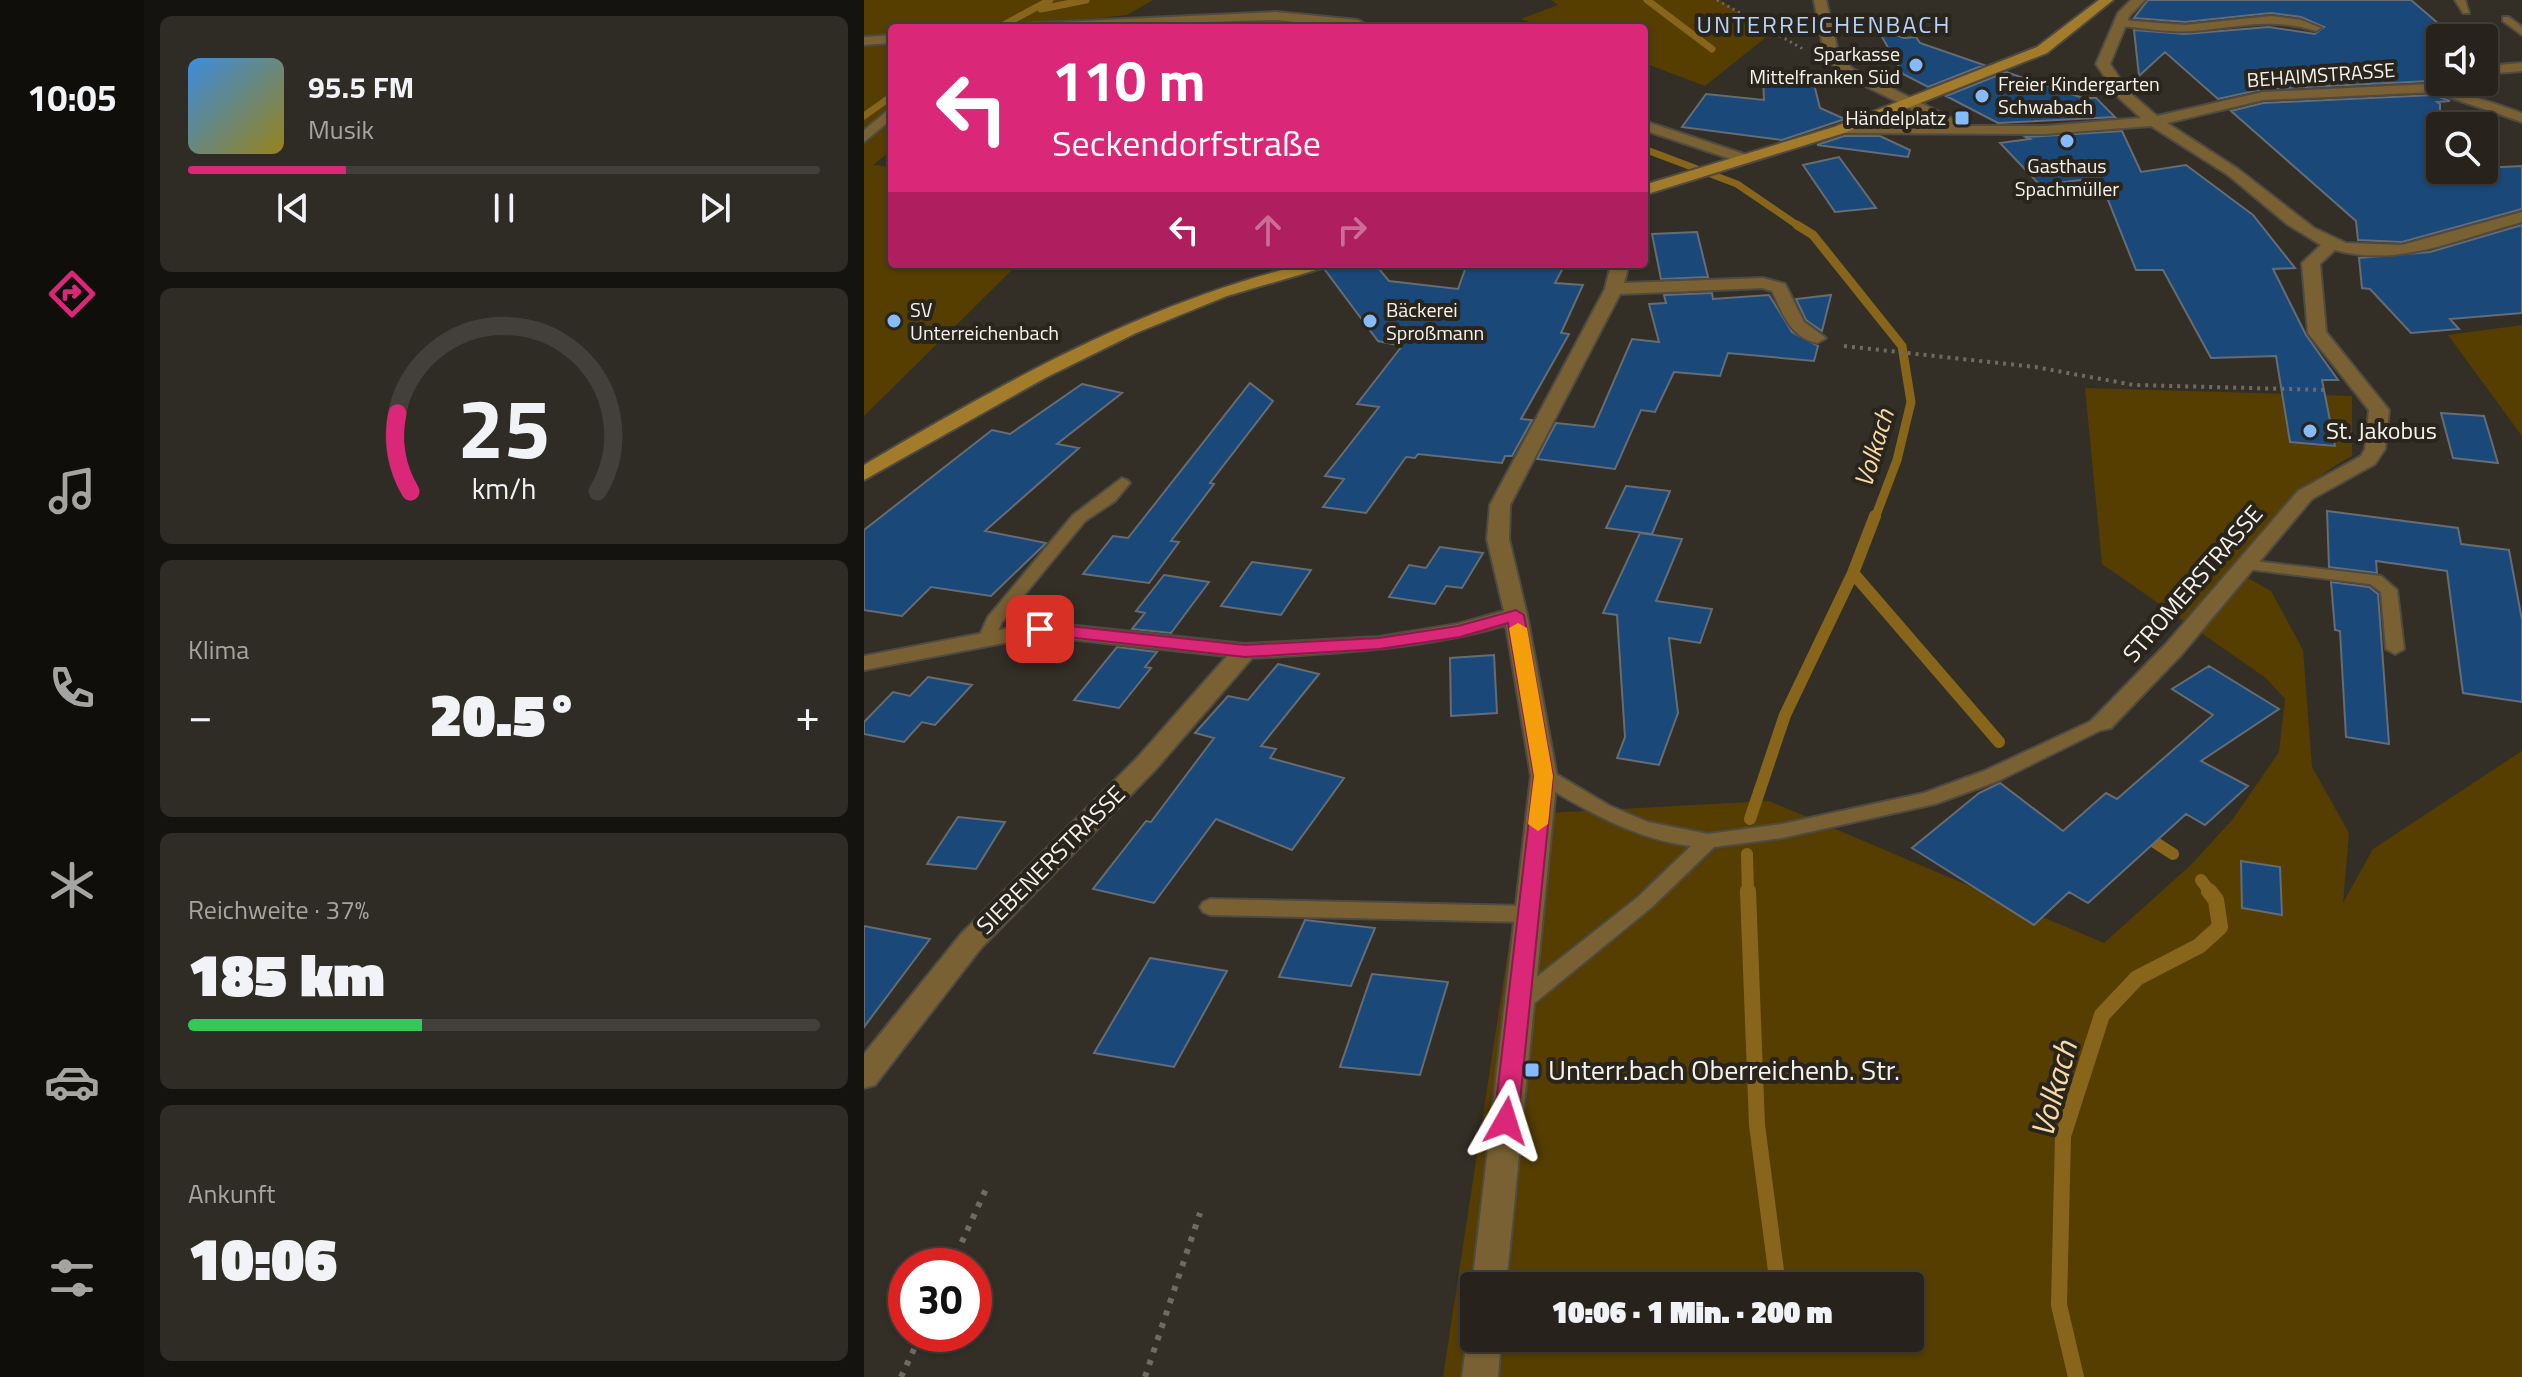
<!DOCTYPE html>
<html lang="de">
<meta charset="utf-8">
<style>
:root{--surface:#27231c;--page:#2f2b25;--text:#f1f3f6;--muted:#a4a4a3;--line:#43403b;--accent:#db2777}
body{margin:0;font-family:"Titillium Web",sans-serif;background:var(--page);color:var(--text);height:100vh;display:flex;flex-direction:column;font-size:30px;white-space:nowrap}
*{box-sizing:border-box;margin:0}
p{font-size:26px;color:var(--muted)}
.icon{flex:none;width:44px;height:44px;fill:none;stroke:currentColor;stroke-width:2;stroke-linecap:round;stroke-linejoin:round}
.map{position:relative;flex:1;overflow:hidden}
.details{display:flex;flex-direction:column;gap:16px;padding:16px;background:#15130f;width:720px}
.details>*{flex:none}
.top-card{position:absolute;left:24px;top:24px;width:760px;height:244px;border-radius:8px;box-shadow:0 2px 6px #0004,0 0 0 2px var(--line);background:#db2777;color:#fff;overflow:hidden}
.tools{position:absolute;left:1562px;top:24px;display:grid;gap:16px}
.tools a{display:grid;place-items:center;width:72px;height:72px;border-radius:8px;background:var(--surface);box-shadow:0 2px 6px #0004,0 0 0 2px var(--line);font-size:40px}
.speed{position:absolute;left:24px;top:1248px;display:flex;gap:16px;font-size:40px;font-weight:700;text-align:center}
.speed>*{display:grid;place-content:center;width:104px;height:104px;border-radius:50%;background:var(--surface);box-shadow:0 2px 6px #0004,0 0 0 2px var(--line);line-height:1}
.speed .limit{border:12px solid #d22;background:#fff;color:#111}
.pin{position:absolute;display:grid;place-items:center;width:68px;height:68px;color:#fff;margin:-34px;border-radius:16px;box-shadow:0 4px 12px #0006}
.me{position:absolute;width:88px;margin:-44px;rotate:6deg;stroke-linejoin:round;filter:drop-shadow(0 0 6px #0008)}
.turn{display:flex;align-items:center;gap:28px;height:168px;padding:0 32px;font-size:36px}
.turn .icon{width:104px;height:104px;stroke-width:2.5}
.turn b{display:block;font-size:56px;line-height:68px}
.lanes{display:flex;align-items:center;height:76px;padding:0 32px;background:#0003;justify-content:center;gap:40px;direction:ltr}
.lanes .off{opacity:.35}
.big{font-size:60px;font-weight:800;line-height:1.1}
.details .tile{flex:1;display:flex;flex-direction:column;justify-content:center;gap:12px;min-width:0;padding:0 28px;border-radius:12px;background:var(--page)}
.details .dial{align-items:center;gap:0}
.dial svg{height:208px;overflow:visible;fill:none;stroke:var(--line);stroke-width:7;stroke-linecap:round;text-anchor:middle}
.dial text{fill:var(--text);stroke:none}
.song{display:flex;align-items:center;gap:24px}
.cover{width:96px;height:96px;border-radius:12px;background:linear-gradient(135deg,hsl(210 70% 55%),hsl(50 70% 35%))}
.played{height:8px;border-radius:4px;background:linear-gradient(90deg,var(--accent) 25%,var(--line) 25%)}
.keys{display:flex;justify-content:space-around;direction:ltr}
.heat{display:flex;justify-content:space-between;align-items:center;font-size:44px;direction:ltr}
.charge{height:12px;border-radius:6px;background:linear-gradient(90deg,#34c759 37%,var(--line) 0)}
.trip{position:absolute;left:596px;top:1272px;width:464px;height:80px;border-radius:8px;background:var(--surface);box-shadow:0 2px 6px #0004,0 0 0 2px var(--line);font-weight:800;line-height:80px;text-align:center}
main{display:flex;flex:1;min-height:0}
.tabs{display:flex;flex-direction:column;width:144px;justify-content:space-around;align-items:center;background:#100e0b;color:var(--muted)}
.tabs .icon{width:56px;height:56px}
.tabs .on{color:var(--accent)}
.tabs b{font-size:36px;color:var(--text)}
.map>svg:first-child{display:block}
.green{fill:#563e01;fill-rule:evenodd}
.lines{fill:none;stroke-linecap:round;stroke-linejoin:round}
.stream-far3{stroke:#87661c;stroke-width:7}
.stream-far2{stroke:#87661c;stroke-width:9}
.stream-far1{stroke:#87661c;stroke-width:12}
.stream{stroke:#87661c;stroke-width:16}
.building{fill:#1a4879;stroke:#646c75;stroke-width:2}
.lane-casing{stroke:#4f4a42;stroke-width:4}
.street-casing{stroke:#4f4a42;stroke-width:4}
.secondary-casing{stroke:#4f4a42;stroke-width:4}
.path-far2{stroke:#6f6b63;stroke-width:3;stroke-dasharray:2 4;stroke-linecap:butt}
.path-far1{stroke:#6f6b63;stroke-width:4;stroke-dasharray:3 5;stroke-linecap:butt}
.path{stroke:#6f6b63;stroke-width:6;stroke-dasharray:5 8;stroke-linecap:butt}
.lane{fill:#796133;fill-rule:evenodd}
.street{fill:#796133;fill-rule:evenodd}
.secondary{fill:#a27c2b;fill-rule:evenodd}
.route{fill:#db2777;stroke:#8e194d;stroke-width:2}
.slow{fill:#f59e0b}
.poi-dot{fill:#85bbfb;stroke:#2a251c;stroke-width:3}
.labels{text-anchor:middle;stroke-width:8;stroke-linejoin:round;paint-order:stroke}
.far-poi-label{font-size:20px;fill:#f6f3ed;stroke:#2a251c;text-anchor:start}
.far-street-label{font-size:20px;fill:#f6f3ed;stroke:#2a251c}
.far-quarter-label{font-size:24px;letter-spacing:2px;fill:#b5d4f8;stroke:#2a251c}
.poi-label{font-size:24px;fill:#f6f3ed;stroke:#2a251c;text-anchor:start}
.street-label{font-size:24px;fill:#f6f3ed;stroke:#2a251c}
.water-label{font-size:26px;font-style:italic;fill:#f7daa4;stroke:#2a251c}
.near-poi-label{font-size:28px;fill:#f6f3ed;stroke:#2a251c;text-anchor:start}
.near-water-label{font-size:32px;font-style:italic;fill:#f7daa4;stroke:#2a251c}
</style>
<main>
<nav class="tabs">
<b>10:05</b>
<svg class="icon on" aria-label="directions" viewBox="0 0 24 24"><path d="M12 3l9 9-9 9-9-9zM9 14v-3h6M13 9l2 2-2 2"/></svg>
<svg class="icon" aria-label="music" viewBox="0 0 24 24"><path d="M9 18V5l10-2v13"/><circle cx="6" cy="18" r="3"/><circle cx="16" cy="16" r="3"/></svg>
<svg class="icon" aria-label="phone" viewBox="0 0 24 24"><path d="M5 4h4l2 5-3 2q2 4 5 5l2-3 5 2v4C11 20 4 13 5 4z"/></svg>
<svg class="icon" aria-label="climate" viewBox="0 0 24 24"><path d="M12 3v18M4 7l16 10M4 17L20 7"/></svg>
<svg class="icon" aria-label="car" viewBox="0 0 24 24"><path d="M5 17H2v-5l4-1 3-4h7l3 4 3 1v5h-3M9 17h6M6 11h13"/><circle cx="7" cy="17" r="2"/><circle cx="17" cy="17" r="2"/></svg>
<svg class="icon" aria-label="filters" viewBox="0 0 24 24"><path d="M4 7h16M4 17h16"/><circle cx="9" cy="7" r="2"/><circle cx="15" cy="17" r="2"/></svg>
</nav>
<section class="details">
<div class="tile">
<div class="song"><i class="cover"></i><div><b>95.5 FM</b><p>Musik</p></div></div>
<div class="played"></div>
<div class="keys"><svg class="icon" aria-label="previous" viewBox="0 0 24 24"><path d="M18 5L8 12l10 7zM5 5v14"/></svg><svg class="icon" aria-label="pause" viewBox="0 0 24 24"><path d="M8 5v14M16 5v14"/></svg><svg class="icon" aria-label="next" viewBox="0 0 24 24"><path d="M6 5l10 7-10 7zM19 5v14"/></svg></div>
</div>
<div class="tile dial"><svg viewBox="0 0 100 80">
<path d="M14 69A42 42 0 1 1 86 69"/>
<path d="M14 69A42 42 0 0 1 9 39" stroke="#db2777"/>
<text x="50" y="56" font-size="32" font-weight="700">25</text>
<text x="50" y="72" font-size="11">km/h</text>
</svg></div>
<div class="tile"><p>Klima</p>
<div class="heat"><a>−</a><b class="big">20.5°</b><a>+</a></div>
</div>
<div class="tile"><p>Reichweite · 37%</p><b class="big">185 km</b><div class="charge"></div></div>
<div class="tile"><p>Ankunft</p><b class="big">10:06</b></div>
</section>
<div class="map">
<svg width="1658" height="1377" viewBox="0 0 1658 1377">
<rect width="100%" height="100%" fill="#342f26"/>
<!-- green -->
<path class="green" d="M0,0H289L263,15L176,24L172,28H28V150L9,165L28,167V264H154L0,416Z
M687,0H856L906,34L841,86L780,63V28H683L657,19L694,5Z
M1658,325V436L1584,335Z
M1221,388L1488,396V456C1436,483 1405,526 1369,570L1407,591L1439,650L1448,767L1485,833L1479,903L1509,849L1658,751V1377H579L665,814L905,801L1240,943L1328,864L1369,819L1415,752L1421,699L1402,678L1238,564ZM610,1286H1046V1338H610Z"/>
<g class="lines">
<!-- stream-far3 -->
<path class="stream-far3" d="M783,0L848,49
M177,9L222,0
M134,28L186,0
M0,116L28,96
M780,149L873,184L936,227"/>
<!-- stream-far2 -->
<path class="stream-far2" d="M933,225L949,235L1038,346L1047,402L1033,460L1011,518"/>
<!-- stream-far1 -->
<path class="stream-far1" d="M1011,516L989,573L1135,742
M886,819L921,715L989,573
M1278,834L1309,854
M883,854L884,893
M1337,880L1347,893"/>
<!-- stream -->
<path class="stream" d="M884,891L893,1125L914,1286
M1212,1377L1195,1305L1199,1136L1238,1015L1273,978L1335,946L1356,927L1352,900L1345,891"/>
</g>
<!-- building -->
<path class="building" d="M1284,0H1547L1582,30L1585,38H1576V74L1566,81L1399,89L1354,99L1301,52L1275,76L1270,30L1321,34L1405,27L1451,34L1460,27L1437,17L1407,13L1321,22L1270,18Z
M1013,28L1040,38L1052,37L1056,43L1120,65L1064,87L1039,74Z
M1142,72L1219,98H1232L1251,117L1134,123L1082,96Z
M948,76L956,108L981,119L918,140L818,127L842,94L900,100L899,77Z
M1570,95L1586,101L1573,102L1576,104V170L1658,166V209L1538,242L1494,240L1492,221L1367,111L1399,103Z
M1258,131L1277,172L1322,165L1389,215L1431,268L1409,269L1442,335L1474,380H1458L1471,446L1426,442L1412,356L1347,358L1299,270H1272L1244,200L1217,180L1176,185L1136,143L1166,139L1162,137Z
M980,136H1016L1046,150L1044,157L953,145Z
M975,157L1012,208L971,212L939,165Z
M1658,225V313L1586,319L1595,329L1547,333L1506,289L1498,288L1495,258L1566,252Z
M833,232L844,277L797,279L788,234Z
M475,264H511L525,281L594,289L603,264H701L691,283L719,285L697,333L705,334L657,419L668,420L648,456H641L638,463L554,454L551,458L542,457L502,513L459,507L480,479L461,476L515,407L493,404L538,346L514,341L461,270Z
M848,293L849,299L905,295L928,332L954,346L950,361L864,353L856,376L810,372L791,412L777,410L751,469L673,459L692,423L730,427L768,339L795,342L785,304L802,303L800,295Z
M967,295L958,331L942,320L932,299Z
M386,383L409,401L346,483L350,484L307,541L315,542L285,583L219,574L249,536L264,538Z
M218,384L258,393L193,444L215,448L121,531L182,543L127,596L67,587L38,616L0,610V530L128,430L146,434Z
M1577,413L1620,416L1634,463L1589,458Z
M762,486L806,491L788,534L742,528Z
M1463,511L1594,528L1597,544L1645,550L1658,620V702L1599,693L1583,571L1512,561L1513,573L1465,567Z
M776,533L818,539L792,601L848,609L836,643L805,638L814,713L795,765L753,758L761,737L753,615L739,613Z
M576,547L619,553L598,588L582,586L571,604L525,597L545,565L562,568Z
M388,562L447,570L417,615L357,606Z
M300,575L345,582L307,633L268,629L281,613L272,611Z
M1467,582L1505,587L1514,594L1525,744L1482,737L1476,631L1471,630Z
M253,647L293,652L281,667L287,668L255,708L210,700Z
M630,655L633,713L587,716L586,658Z
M414,664L455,674L397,746L412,749L406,758L480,778L428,850L352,819L290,903L229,889L282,821L287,822L350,738L331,733L364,696L384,700Z
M1345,666L1415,709L1337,761L1384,786L1341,825L1322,814L1224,903L1205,892L1170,925L1048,848L1115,793L1136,783L1199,831L1242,793L1253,799L1349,715L1308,689Z
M64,677L108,685L71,725L58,722L40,742L0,734V722L29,692L46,696Z
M94,817L141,822L112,869L63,864Z
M1377,861L1416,867L1418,915L1378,908Z
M441,920L511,928L487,986L415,977Z
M0,926L66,939L0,1027Z
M286,958L363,971L310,1067L230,1053Z
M508,974L584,982L556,1075L476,1067Z"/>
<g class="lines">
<!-- lane casing -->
<g class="lane-casing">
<path id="lane" d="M1591,0H1601L1605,13H1599Z
M1407,16L1437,20L1457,28L1452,31C1404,17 1378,27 1330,31C1305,33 1280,28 1256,26L1251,23L1256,20L1321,25Z
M1639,17H1645L1658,27V35L1639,21Z
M258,478L263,480L266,483L251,501L221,521L138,622L129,643H117L114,639L124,617L209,515Z
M1382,560L1517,576L1533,590L1540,649L1531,654L1522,649L1517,592L1506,584L1376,568L1374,565Z
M1238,716L1245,718L1247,722L1245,726L1134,781L1071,804L918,838L850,847L788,907L662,1010L654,1013L646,1010L643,1004L646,998L774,897L827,846C770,839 721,810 673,781L670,776L673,771H687L746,806L784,822L844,834L918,824L1060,793L1120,771Z
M346,899L664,906L671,909L674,914L671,919L664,922L346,915L339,912L336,907L339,902Z"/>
</g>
<!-- street casing -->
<g class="street-casing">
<path id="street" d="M950,0H962L975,56L989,69L1103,126H1181L1277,118L1255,98L1232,64L1254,13L1267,0H1281L1266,15L1246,64L1265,92L1293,116L1399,92L1567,84L1576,77V82H1582L1579,86L1658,113V122L1570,92L1399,100L1303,123L1374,169L1450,228L1482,243L1538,245L1658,212V222C1596,238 1535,268 1471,250L1456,264L1462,332L1525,410L1521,449L1511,464L1448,499L1318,654L1247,728L1238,730L1226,722L1302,644L1434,491L1497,456L1501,449L1505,410L1444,333L1438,263L1457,245L1423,224L1364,175L1287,126L1181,134L970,133L968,130L975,126H1082L979,75L961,57Z
M412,12L494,20L501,24L494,28L412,20L145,28L152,24Z
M28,35V43L0,45V37Z
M1658,63V71L1620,74V66Z
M28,107V119L0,142V130Z
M780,121L886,156L889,159L876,162L780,130Z
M747,264H765L760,283L899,278L921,284L940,322L962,338L953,343C926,337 919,314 908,291L898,288L756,294L646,505L645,539L663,615L693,776L642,1286H610V1290L608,1286L667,776L642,625C558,649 474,653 388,658L292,769L117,948L11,1085L0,1088V1054L97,934L274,757L363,656L176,636L0,670V656L176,622L381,644L515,637L594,624L640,611L623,539L626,505L741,289Z
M610,1326V1338H637L634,1377H598L603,1338Z"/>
</g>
<!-- secondary casing -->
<g class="secondary-casing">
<path id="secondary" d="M1235,0H1249L1183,53L980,133L780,195V185L970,127L1173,47Z
M442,264H472L363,296L272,333L181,378L0,480V465C140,382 282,302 442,264Z"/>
</g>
<!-- path-far2 -->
<path class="path-far2" d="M853,0L939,49"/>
<!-- path-far1 -->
<path class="path-far1" d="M980,346L1171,367L1270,385L1463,390"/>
<!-- path -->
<path class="path" d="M87,1266L122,1189
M37,1377L57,1334
M281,1377L336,1213"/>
<!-- lane -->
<use href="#lane" class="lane"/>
<!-- street -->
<use href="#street" class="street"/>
<!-- secondary -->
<use href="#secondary" class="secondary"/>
</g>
<!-- route -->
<path class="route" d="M652,610L660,615L689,776L654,1121L650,1128L642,1131L633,1128L630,1121L670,776L644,623L596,637L515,649L381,657L176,634L167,629L176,623L381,645L515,638L594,626Z"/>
<!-- slow -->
<path class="slow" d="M654,623L663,628L689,776L684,824L674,831L664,824L670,776L645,628Z"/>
<!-- markers -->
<g class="poi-dot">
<circle cx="1052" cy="65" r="8"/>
<circle cx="1118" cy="96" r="8"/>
<rect x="1090" y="110" width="16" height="16" rx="4"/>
<circle cx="1203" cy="141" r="8"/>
<circle cx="30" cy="321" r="8"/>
<circle cx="506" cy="321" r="8"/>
<circle cx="1446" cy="431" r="8"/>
<rect x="660" y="1062" width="16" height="16" rx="4"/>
</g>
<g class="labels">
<!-- far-poi labels -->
<g class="far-poi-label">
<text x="1036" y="61" text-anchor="end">Sparkasse<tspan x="1036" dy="23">Mittelfranken Süd</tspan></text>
<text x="1134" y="91">Freier Kindergarten<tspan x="1134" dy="23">Schwabach</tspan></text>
<text x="1082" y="125" text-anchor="end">Händelplatz</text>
<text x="1203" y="173" text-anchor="middle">Gasthaus<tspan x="1203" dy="23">Spachmüller</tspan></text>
<text x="46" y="317">SV<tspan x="46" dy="23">Unterreichenbach</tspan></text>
<text x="522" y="317">Bäckerei<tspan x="522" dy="23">Sproßmann</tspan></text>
</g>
<!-- far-street labels -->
<g class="far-street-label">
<text transform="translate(1457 75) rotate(-4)" y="7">BEHAIMSTRASSE</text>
</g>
<!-- far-quarter labels -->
<g class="far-quarter-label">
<text x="960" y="33">UNTERREICHENBACH</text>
</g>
<!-- poi labels -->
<g class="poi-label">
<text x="1462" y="439">St. Jakobus</text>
</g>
<!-- street labels -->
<g class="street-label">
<text transform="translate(1329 584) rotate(-49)" y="8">STROMERSTRASSE</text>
<text transform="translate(187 860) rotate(-45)" y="8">SIEBENERSTRASSE</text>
</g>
<!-- water labels -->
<g class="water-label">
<text transform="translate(1010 448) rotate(-73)" y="9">Volkach</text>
</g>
<!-- near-poi labels -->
<g class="near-poi-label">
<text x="684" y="1080">Unterr.bach Oberreichenb. Str.</text>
</g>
<!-- near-water labels -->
<g class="near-water-label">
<text transform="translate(1190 1089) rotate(-75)" y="11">Volkach</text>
</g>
</g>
</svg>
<div class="tools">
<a><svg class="icon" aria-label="sound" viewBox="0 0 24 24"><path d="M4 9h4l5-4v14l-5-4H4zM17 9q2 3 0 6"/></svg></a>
<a><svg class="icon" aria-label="search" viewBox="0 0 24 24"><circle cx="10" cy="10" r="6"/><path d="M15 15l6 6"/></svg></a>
</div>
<div class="speed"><div class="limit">30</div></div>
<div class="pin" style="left:176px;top:629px;background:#d93025"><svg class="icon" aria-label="arrive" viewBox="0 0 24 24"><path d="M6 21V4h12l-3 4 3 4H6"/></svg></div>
<svg class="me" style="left:642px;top:1121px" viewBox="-20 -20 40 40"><path d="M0-17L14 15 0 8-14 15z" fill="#db2777" stroke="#fff" stroke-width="4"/></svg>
<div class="trip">10:06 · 1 Min. · 200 m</div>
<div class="top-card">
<div class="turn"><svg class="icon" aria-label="left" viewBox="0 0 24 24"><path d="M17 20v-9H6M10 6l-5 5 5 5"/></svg><div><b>110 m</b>Seckendorfstraße</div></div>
<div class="lanes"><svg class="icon" aria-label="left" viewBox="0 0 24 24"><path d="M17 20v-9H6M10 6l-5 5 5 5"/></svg><svg class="icon off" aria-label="ahead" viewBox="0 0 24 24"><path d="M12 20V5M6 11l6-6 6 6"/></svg><svg class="icon off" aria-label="right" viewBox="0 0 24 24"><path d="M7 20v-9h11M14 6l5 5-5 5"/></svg></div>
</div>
</div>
</main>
